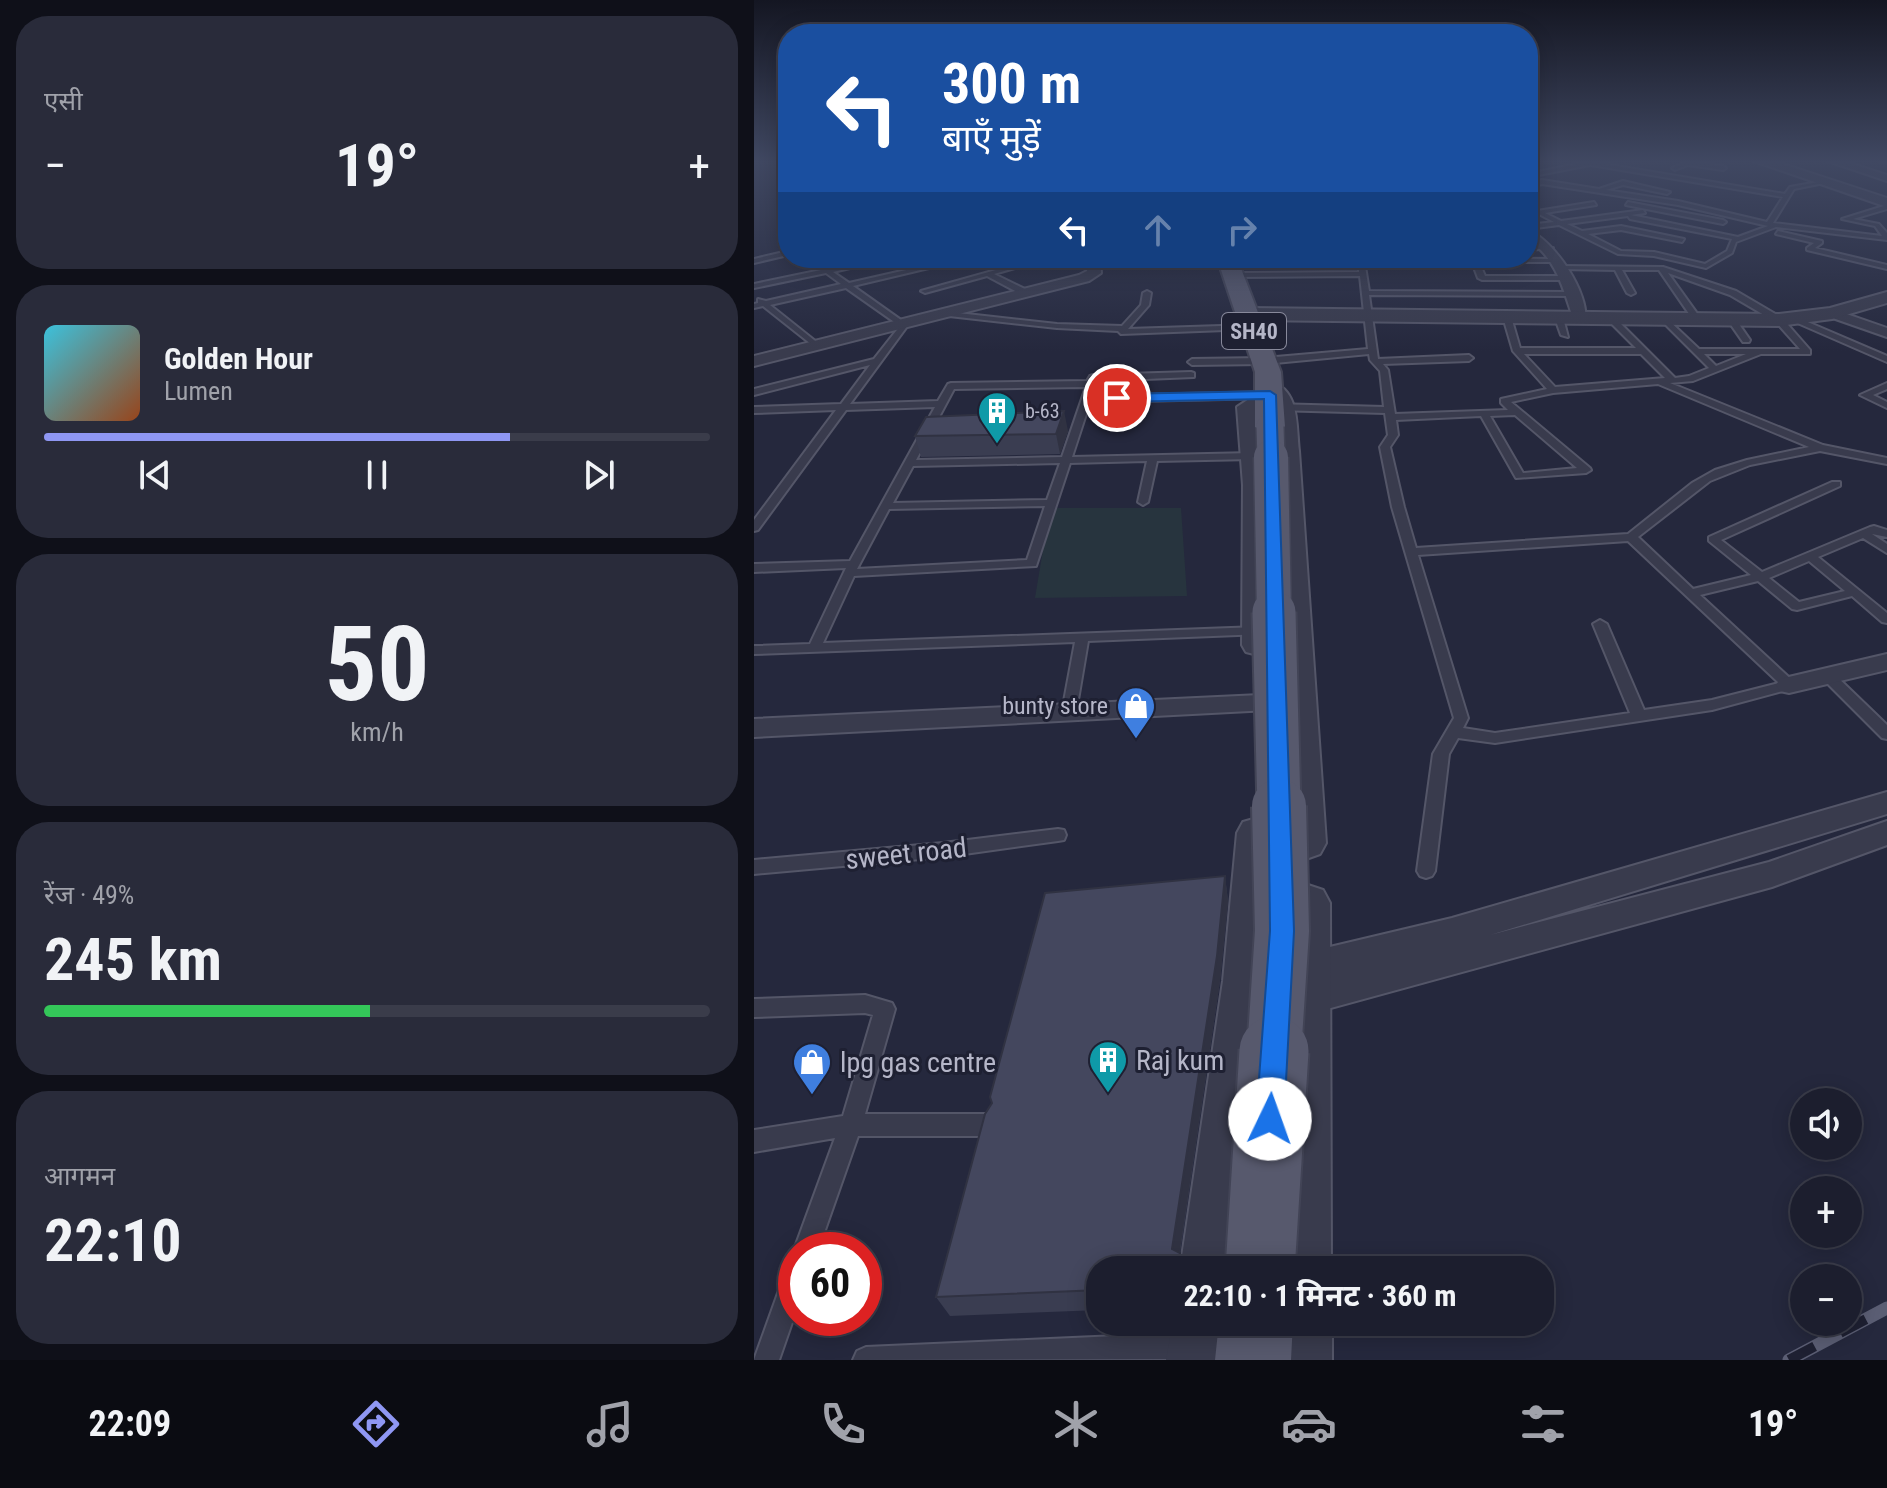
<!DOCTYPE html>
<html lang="hi">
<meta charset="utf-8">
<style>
:root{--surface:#1c1e2e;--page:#292b3a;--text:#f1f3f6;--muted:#a0a2aa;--line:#3a3c4a;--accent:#8f97f3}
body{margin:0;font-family:"Roboto Condensed","Noto Sans Devanagari",sans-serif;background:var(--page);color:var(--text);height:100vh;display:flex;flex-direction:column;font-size:30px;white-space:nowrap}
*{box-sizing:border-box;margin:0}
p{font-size:26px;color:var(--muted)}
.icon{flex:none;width:44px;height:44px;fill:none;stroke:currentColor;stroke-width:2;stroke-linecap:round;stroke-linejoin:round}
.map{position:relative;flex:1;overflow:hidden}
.sheet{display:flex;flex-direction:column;gap:16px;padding:16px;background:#0f1019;width:754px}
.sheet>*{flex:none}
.hud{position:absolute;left:24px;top:24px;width:760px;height:244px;border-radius:32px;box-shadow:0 4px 20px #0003,0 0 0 2px var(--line);background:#1a4fa0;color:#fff;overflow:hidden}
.buttons{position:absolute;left:1036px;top:1088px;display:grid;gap:16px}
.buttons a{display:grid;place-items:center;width:72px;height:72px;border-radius:50%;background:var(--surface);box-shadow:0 4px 20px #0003,0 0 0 2px var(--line);font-size:40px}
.speed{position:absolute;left:24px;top:1232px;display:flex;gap:16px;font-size:40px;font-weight:700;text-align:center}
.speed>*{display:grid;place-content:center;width:104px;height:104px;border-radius:50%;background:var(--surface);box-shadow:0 4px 20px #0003,0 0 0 2px var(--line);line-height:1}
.speed .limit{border:12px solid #d22;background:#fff;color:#111}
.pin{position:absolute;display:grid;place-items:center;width:68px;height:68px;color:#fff;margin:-34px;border:4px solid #fff;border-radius:50%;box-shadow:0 2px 8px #0007}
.me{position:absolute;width:88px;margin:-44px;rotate:3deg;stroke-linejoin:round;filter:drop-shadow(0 0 6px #0008)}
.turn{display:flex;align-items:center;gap:28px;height:168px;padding:0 32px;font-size:36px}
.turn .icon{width:104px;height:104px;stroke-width:2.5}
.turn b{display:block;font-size:56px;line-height:68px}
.lanes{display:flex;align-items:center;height:76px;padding:0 32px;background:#0003;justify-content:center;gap:40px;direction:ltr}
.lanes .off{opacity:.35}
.big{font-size:60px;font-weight:700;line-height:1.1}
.sheet .widget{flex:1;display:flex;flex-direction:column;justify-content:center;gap:12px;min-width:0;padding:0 28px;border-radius:32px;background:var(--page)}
.sheet .dial{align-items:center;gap:0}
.dial b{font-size:104px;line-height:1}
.song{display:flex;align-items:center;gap:24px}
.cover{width:96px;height:96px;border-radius:12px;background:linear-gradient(135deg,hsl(190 70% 55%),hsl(20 70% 35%))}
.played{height:8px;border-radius:4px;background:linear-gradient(90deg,var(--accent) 70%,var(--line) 70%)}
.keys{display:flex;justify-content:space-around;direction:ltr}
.heat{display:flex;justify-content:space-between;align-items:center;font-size:44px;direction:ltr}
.charge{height:12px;border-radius:6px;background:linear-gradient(90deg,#34c759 49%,var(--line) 0)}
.trip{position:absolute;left:332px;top:1256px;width:468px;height:80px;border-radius:32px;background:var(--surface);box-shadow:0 4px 20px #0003,0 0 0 2px var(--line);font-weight:700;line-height:80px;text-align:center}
.tabs{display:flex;height:128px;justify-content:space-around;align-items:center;background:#0b0c12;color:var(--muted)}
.tabs .icon{width:56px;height:56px}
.tabs .active{color:var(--accent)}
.tabs b{font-size:36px;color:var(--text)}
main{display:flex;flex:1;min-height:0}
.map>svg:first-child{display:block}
.green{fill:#27343e}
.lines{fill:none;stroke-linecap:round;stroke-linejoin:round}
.service-casing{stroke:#545668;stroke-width:4}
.minor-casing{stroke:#545668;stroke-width:4}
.tertiary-casing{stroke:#545668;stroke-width:4}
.primary-casing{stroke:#424456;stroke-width:4}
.service{fill:#393b4d;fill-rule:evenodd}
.minor{fill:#393b4d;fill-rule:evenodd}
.tertiary{fill:#393b4d;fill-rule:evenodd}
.primary{fill:#57596d;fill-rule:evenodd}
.rail-casing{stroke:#5b5e74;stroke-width:13}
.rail{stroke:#1e2032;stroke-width:10;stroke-dasharray:29;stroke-linecap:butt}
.primary-bridge-far4-casing{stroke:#424456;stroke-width:30;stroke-linecap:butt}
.primary-bridge-far3-casing{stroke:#424456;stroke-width:37;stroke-linecap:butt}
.primary-bridge-far2-casing{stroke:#424456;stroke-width:47;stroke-linecap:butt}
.primary-bridge-far1-casing{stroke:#424456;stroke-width:58;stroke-linecap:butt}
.primary-bridge-casing{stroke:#424456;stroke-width:73;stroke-linecap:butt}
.primary-bridge-far4{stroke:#57596d;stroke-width:27}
.primary-bridge-far3{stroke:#57596d;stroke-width:34}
.primary-bridge-far2{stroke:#57596d;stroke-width:43}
.primary-bridge-far1{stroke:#57596d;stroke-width:54}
.primary-bridge{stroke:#57596d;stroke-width:69}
.wall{fill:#3a3d51}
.shaded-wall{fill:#303242}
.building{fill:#44475e;stroke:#303242;stroke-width:2}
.route{fill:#1a73e8;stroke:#114b97;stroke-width:2}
.labels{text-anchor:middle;stroke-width:6;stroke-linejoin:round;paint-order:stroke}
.far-poi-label{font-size:20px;fill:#b5b6c8;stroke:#1e2032;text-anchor:start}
.shield{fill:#1e2032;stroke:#88899b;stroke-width:2}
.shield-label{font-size:22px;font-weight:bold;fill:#b5b6c8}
.poi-label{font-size:24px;fill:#b5b6c8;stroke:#1e2032;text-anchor:end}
.near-street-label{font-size:28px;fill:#b5b6c8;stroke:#1e2032}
.near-poi-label{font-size:28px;fill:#b5b6c8;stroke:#1e2032;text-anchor:start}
</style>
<main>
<section class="sheet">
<div class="widget"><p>एसी</p>
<div class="heat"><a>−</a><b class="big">19°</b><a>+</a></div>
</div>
<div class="widget">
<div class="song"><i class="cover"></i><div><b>Golden Hour</b><p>Lumen</p></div></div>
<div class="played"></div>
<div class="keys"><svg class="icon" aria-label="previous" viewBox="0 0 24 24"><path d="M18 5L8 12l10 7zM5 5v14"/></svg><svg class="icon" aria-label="pause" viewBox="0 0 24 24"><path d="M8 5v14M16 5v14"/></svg><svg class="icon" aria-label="next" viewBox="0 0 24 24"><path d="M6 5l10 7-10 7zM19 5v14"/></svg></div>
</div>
<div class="widget dial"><b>50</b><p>km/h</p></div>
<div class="widget"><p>रेंज · 49%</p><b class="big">245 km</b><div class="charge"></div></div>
<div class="widget"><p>आगमन</p><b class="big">22:10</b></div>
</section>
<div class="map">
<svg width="1133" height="1360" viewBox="0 0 1133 1360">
<rect width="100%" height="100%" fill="#25283d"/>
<!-- green -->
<path class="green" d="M296,508H427L433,596L281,598Z"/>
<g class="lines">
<!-- service casing -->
<g class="service-casing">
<path id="service" d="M774,160H777V161L774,163Z
M1133,160V163L1128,161L1129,160Z
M934,161L969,166L972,168L969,170L934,165L921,170L918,168Z
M839,162L1031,194L1036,187L1070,181V183L1040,189L1019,223L1128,236L1121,226L1088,219L1133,205V209L1099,219L1125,224L1133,233V240L1022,227L982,242L978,253L952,268L900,256L864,254L805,225L774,229V225L800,222L783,213V211L840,202L842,205L791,213L807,221L889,210L891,213L877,215L984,237L1014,226L924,205L788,184L774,187V183L788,180L845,189L869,181L916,192L913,194L869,185L852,190L924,201L1013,222L1029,197L837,165ZM874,216L876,219L978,239L973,251L951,264L900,252L867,251L834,234L867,230L928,242L930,239L867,226L828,231L813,224Z
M874,202L969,220L972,222L969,224L872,205Z
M1024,231L1068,241V243L1061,248L1133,265V269L1053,250V248L1060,243L1022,234Z
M774,246L799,248L774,250Z
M34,251V255L0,263V259Z
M52,258H59L75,269L126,258H139L79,272L95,283L205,258H217L99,286L154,325L96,404L184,401L194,384L197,383L333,381L336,376L339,375L437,372L440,373V377L343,381L338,396L516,392L521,395L516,398L336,402L318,457L499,453L504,456L499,459L403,461L394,502L389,505L384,502L393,461L316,463L282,566L100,576L69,643L504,627L509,628L511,631L509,634L334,641L322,712L315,717L308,712L321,642L0,654V646L56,644L92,568L0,572V564L96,561L181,407L92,410L4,530L0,531V520L82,410L0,413V407L87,404L116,365L0,395V389L120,359L146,326L92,288L16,305L65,344L66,346L62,348L9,306L0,308V304L4,303V299L12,301L87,284L72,273L0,288V284L67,270ZM332,387L308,457L162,460L200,389ZM306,463L293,500L139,503L159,466ZM291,506L273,560L103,569L135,509Z
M285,258L292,259L240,274L273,290V294H267L233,276L171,293L167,291Z
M599,258H605L611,266L615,291L817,292L821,294L817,296L615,295L624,359L715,355L719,358L715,361L629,364L634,370L641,414L754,410L747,403V399L793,389L759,351L749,317L753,315L757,317L766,348H882L852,318L859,316L921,378L935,376L955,368L907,320L906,318L910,316L945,349H1046L1022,322L976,295L914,273L947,319L946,321H940L905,270H868L881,293L877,295L873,293L861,270L805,269L807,266L909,267L982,291L1028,318L1056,350V354H1007L939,381L916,383L1069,445L1133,458V464L1066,451L996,465L956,481L884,537L939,589L997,575L955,541V537L1078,482H1086V486L967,540L1008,572L1116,527L1120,526L1133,530V537L1118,534L1133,544V553L1109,538L1064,557L1133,613V623L1128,622L1098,596L1043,610L1038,609L1004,581L946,595L1040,682L1042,685L1040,688L958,710L741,743L704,738L695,754L681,871L678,876L672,878L666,876L663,871L679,754L700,718L638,507L626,447L634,435L631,413L520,410L515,407L520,404L630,407L626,371L616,360L615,354L510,364L438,365L434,362L438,359L510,358L614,349L606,276L478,277L474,275L478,273L605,272V266ZM770,354H887L911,378L801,387ZM950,354H992L962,366ZM904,384L1055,447L993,460L961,470L938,483L874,534L662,548L650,507L636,447L644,435L642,420L727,416L762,478L832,473L837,470L836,468L757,402L799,393ZM761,415L823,468L769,473L736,416ZM874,541L1025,683L958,700L890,710L853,624L846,620L839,624L876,713L741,733L709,728L714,718L664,555ZM1055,561L1091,591L1045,602L1015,578Z
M680,258L805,259L807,262H725L731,276H811L815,278L811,280H728L724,278L718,262L678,261Z
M393,291L397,293L395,305L374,329L498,325L502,327L498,329L367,334L364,331L303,328L195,316L191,314L195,312L303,324L368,326L387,305L389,293Z
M805,316L809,318L814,337L807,335L801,318Z
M974,317H980L996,340L995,342H989L973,319Z
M1042,317L1133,356V362L1039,321L1038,319Z
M1133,383V389L1119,395L1133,402V408L1106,395Z
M1074,672L1079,673L1133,725V739L1128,738L1069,679L1067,676Z
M304,829L310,830L312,835L310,840L304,841L189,857L0,874V860L189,843Z
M111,995L138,1003L141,1009L111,1114H234L242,1117L245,1125L242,1133L234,1136H104L64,1250H42V1255L40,1250L81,1138L0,1152V1130L89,1116L119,1015L111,1013L0,1017V999Z
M42,1265V1311L25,1360H0L33,1268Z
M431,1333L440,1337L444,1346L440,1355L431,1359L99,1360L103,1351L112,1347Z"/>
</g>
<!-- minor casing -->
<g class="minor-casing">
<path id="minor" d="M841,160H862L774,177V174Z
M1071,160H1086L1133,175V181Z
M774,230C800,240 836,294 831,321L819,318C809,288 802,258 774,239Z
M334,258H346L347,273L335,281L0,366V356L325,275L333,271Z
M1078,309L1133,328V337L1073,316V310Z
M1133,654V670L1035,693L1026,691L1022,685L1026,679Z
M506,695L515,698L519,704L515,710L0,737V719Z
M1133,792V814L736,935L1015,862L1133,821V845L1018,887L544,1017L531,1012L526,1001L531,990L544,985L530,981L524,970L530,959L542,955L698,918Z"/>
</g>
<!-- tertiary casing -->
<g class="tertiary-casing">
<path id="tertiary" d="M997,160H1017L1133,198V207Z
M1133,292V303L1078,319L1025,326L492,320L483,314L492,308L1025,314L1076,308Z
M517,382C546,390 542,426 545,451L572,843L566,854L552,859L538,854L532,843L516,404L506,410L515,485L520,645L516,652L504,655L492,652L488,645L489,485L483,407L507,391L509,384Z
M503,818L517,822L523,833L515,981L484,1270H426L469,981L483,833L489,822Z
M554,885L569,890L576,903L577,1270H519L532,903L539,890Z
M419,1322H479L474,1360H412Z
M518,1322H578V1360H516Z"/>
</g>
<!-- primary casing -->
<g class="primary-casing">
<path id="primary" d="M463,258H483L527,372L531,427L526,433H506L501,427V372Z
M465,1322H539L537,1360H461Z"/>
</g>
<!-- service -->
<use href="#service" class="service"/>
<!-- minor -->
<use href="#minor" class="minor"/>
<!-- tertiary -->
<use href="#tertiary" class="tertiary"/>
<!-- primary -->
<use href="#primary" class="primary"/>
<!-- rail casing -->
<g class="rail-casing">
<path id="rail" d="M1035,1360L1133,1308"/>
</g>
<!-- rail -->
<use href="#rail" class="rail"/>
<!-- primary-bridge-far4 casing -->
<g class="primary-bridge-far4-casing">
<path id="primary-bridge-far4" d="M516,427L517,459"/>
</g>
<!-- primary-bridge-far3 casing -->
<g class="primary-bridge-far3-casing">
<path id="primary-bridge-far3" d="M517,457L520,614"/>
</g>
<!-- primary-bridge-far2 casing -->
<g class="primary-bridge-far2-casing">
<path id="primary-bridge-far2" d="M520,612L525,808"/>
</g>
<!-- primary-bridge-far1 casing -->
<g class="primary-bridge-far1-casing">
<path id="primary-bridge-far1" d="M520,1053L528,931L525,806"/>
</g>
<!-- primary-bridge casing -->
<g class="primary-bridge-casing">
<path id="primary-bridge" d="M506,1270L520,1051"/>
</g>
<!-- primary-bridge-far4 -->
<use href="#primary-bridge-far4" class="primary-bridge-far4"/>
<!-- primary-bridge-far3 -->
<use href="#primary-bridge-far3" class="primary-bridge-far3"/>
<!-- primary-bridge-far2 -->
<use href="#primary-bridge-far2" class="primary-bridge-far2"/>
<!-- primary-bridge-far1 -->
<use href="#primary-bridge-far1" class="primary-bridge-far1"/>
<!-- primary-bridge -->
<use href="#primary-bridge" class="primary-bridge"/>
</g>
<!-- wall -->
<path class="wall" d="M314,431L306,454L167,457L161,436Z
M471,876L474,901L466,981L426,1253L346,1270V1310L196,1316L182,1297Z"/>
<!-- shaded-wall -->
<path class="shaded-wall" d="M310,411L314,431L306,454L302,434Z
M471,876L474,901L466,981L423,1270L418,1249Z
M426,1253L430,1270H423Z"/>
<!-- building -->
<path class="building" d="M310,411L302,434L161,436L172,417Z
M471,876L463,956L418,1249L426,1253L423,1270H346V1290L182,1297L231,1114L238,1103L236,1097L291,893Z"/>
<!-- sky -->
<linearGradient id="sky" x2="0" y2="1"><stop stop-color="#141622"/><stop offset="0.46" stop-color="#404862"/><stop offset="1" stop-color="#404862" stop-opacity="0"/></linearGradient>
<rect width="1133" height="351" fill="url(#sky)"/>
<!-- route -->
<path class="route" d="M516,391L522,395L540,931L530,1119L526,1129L516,1133L506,1129L502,1119L516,931L510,399L363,402L357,398L363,394Z"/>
<!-- icons -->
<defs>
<g id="building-pin" transform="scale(2)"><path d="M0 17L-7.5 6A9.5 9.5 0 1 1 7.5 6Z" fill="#0f9aa8" stroke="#1e2032"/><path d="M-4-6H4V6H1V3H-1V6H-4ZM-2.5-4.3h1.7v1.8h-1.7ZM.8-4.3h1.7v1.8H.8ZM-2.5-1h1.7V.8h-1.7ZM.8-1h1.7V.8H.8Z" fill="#fff"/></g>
<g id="shop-pin" transform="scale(2)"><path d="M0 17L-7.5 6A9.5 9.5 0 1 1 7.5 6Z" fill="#3f7fe0" stroke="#1e2032"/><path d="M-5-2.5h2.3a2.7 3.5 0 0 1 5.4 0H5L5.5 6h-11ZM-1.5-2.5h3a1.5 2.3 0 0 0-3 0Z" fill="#fff"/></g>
</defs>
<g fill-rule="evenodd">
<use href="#building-pin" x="243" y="411"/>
<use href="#shop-pin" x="382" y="706"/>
<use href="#building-pin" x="354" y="1060"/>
<use href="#shop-pin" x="58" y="1062"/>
</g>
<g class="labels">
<!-- far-poi labels -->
<g class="far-poi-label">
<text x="271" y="418">b-63</text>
</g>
<!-- shield labels -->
<rect class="shield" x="468" y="313" width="64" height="36" rx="6"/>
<g class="shield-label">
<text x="500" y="339">SH40</text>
</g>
<!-- poi labels -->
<g class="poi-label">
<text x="354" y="714">bunty store</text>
</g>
<!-- near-street labels -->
<g class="near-street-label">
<text transform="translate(152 853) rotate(-6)" y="10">sweet road</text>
</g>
<!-- near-poi labels -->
<g class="near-poi-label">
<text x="382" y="1070">Raj kum</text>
<text x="86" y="1072">lpg gas centre</text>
</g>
</g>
</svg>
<div class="buttons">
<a><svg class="icon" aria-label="sound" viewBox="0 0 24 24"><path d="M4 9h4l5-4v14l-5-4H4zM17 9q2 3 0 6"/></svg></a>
<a>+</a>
<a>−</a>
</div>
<div class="speed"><div class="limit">60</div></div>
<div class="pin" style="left:363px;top:398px;background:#d93025"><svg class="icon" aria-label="arrive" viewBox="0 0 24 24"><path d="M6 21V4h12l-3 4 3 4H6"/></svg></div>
<svg class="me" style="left:516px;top:1119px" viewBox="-20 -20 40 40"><circle r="19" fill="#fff"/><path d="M0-13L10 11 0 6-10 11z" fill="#1a73e8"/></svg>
<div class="trip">22:10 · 1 मिनट · 360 m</div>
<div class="hud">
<div class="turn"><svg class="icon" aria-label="left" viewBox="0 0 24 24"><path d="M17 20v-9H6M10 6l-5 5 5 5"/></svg><div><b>300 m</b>बाएँ मुड़ें</div></div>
<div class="lanes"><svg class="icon" aria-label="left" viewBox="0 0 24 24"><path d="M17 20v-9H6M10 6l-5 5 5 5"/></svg><svg class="icon off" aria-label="ahead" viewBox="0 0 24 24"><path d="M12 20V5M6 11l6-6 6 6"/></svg><svg class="icon off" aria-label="right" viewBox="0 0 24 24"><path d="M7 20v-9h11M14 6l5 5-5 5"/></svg></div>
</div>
</div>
</main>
<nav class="tabs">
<b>22:09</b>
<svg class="icon active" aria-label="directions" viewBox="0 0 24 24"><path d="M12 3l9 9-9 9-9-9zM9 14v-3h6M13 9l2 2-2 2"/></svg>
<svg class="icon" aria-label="music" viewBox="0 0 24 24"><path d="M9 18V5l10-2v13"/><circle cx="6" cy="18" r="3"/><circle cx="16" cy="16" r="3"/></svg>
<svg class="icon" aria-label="phone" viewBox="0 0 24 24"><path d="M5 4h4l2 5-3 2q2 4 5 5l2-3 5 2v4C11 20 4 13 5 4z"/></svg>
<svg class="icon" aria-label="climate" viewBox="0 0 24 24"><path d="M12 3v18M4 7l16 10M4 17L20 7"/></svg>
<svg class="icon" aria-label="car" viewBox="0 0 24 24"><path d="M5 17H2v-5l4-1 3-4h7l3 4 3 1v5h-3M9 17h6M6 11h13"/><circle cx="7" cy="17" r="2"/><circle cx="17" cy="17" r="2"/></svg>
<svg class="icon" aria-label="filters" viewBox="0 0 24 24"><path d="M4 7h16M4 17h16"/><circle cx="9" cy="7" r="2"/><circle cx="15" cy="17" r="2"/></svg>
<b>19°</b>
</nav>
